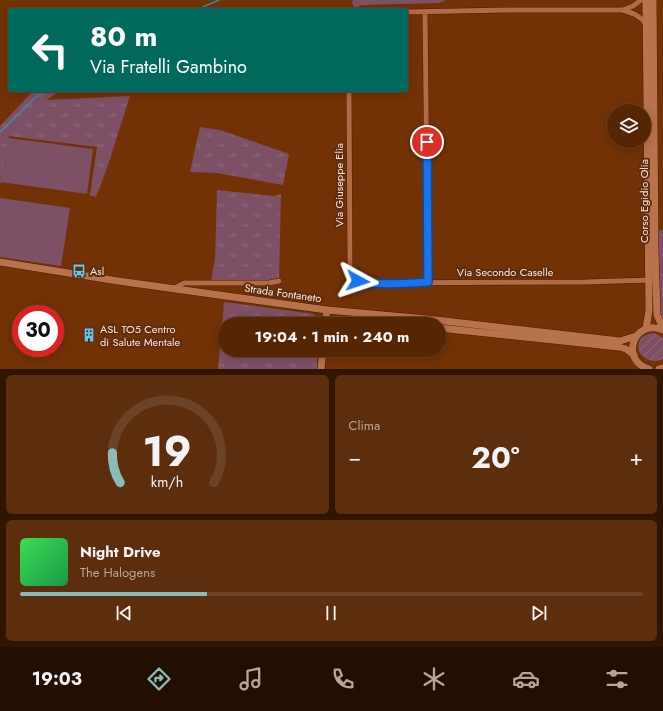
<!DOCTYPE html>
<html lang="it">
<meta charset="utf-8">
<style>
:root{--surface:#562604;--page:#5c2e0e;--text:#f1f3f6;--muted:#b6a59a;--line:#6c4326;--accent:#8bbbb9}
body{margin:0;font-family:Jost,sans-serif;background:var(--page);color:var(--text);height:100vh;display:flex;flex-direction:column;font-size:15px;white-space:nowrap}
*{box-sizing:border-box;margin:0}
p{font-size:13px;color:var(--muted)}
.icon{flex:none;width:22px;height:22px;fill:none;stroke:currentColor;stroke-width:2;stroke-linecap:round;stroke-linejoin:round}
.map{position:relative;height:369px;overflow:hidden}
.details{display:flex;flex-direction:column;gap:6px;padding:6px;background:#2f1502;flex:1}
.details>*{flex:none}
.hud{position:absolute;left:8px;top:8px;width:400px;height:84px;border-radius:4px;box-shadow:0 2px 10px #0003,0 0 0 1px var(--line);background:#00695c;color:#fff;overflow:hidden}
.fabs{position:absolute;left:607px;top:104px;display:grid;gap:8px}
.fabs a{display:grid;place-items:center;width:44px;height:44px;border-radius:50%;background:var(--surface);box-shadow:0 2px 10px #0003,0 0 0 1px var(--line);font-size:20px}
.speed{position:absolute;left:12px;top:305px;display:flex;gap:8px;font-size:20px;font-weight:700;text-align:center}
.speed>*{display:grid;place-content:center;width:52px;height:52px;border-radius:50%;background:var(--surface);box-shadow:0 2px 10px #0003,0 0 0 1px var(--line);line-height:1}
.speed .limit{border:6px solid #d22;background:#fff;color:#111}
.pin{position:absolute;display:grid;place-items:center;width:34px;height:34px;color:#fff;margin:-17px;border:2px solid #fff;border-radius:50%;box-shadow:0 1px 4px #0007}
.me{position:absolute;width:44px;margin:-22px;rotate:95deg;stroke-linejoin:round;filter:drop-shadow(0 0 3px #0008)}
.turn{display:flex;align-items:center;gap:14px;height:84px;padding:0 16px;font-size:18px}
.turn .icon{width:52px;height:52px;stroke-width:2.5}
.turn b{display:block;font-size:28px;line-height:34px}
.big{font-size:30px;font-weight:700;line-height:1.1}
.details .widget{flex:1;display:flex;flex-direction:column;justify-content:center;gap:6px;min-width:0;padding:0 14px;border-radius:6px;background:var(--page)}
.details .dial{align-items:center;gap:0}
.dial svg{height:104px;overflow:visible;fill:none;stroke:var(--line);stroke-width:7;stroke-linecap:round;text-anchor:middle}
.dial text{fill:var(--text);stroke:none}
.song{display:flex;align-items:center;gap:12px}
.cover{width:48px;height:48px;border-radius:6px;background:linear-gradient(135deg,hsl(130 70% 55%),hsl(140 70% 35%))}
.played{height:4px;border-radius:2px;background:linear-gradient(90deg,var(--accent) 30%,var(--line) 30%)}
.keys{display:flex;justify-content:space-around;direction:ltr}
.heat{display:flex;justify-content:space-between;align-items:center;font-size:22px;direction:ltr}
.details .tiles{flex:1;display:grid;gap:6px;grid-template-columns:1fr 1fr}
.widget:last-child{grid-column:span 2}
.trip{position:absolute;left:218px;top:317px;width:228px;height:40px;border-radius:20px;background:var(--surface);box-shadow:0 2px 10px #0003,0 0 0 1px var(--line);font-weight:700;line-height:40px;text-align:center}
.tabs{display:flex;height:64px;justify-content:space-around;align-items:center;background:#220f02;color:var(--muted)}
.tabs .icon{width:28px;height:28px}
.tabs .current{color:var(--accent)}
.tabs b{font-size:18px;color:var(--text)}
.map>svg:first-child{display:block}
.grass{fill:url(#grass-tufts)}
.garden{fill:url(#garden-furrows)}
.pitch{fill:#7d5066}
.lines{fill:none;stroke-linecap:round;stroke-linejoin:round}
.stream{stroke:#3c8bac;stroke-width:1.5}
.street-casing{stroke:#4d1d00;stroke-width:6}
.secondary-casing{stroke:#4d1d00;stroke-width:8}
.street{stroke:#b16b45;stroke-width:5}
.secondary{stroke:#b8724c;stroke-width:7}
.route-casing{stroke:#114b97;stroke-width:10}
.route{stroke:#1a73e8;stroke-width:7}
.labels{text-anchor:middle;stroke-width:4;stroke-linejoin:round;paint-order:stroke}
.street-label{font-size:11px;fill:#fce4d7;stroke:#5f2d0f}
.poi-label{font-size:11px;fill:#fce4d7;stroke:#5f2d0f;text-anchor:start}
</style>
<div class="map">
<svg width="663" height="369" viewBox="0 0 663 369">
<defs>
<pattern id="grass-tufts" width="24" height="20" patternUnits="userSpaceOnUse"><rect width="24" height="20" fill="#7d5066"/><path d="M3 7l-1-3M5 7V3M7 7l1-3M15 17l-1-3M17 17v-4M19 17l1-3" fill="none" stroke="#90697b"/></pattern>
<pattern id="garden-furrows" width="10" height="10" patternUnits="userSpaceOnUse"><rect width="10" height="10" fill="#7d5066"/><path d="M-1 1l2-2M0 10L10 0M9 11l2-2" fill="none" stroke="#90697b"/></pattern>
</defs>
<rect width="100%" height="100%" fill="#723206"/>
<!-- grass -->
<path class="grass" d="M353,0H446L439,3L362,5L355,8L352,3Z
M34,90H60L47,100L130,96L107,168L96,197L90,195L97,147L9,136L0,187V126Z
M200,127L220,130L289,154L283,185L217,173L190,172Z
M217,190L274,196L281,194L279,278L268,281L211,282L215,258Z
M659,230H663V320C657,309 659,247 659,230Z
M224,302L313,314L318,318L319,324H225V350H318L317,369H218Z"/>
<!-- garden -->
<path class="garden" d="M652,333L657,334L663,338V359C642,369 625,339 652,333Z"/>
<!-- pitch -->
<path class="pitch" d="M8,138L93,149L87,194L1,182Z
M0,198L70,208L61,266L0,257Z"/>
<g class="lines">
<!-- stream -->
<path class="stream" d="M196,10L219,0
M0,132L43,90"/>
<!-- street casing -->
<g class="street-casing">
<path id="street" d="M623,10L633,6L641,0
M406,12L507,10H622C633,13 639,15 646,24
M425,12L428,282
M349,90L350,269C352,277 355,280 363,283L585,282L651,280
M173,289L184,283H269L279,281"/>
</g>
<!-- secondary casing -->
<g class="secondary-casing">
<path id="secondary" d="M646,0L649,310L646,329
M653,0L655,251L657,315L663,328
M0,262L118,281L327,310L427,319L620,341L636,336
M398,318L412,324
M325,324L327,310
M439,328L619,347L626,349L634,355
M321,369L323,350
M649,369C619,360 634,318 663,330
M659,369L663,368"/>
</g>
<!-- street -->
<use href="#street" class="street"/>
<!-- secondary -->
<use href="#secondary" class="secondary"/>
</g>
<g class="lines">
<!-- route casing -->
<g class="route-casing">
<path id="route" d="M358,281C372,286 413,283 428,282L427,142"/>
</g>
<!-- route -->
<use href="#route" class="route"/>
</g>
<!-- icons -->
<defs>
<g id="bus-bare" transform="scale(1.08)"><path d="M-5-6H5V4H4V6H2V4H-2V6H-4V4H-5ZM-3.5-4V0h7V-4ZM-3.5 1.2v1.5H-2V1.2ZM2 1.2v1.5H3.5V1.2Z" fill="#64c5ee" stroke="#5f2d0f" stroke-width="2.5" paint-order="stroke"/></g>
<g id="building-bare" transform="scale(1.08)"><path d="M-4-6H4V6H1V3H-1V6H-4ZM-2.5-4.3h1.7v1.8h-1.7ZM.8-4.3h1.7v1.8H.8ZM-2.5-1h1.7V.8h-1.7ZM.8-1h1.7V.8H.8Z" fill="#64c5ee" stroke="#5f2d0f" stroke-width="2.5" paint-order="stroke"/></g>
</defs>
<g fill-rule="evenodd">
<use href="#bus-bare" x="79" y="271"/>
<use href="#building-bare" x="89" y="335"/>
</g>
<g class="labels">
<!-- street labels -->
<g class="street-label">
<text transform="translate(339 185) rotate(-90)" y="4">Via Giuseppe Elia</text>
<text transform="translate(644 201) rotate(-90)" y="4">Corso Egidio Olia</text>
<text x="505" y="276">Via Secondo Caselle</text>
<text transform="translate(283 293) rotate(8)" y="4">Strada Fontaneto</text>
</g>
<!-- poi labels -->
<g class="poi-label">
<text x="90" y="275">Asl</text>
<text x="100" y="333">ASL TO5 Centro<tspan x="100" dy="13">di Salute Mentale</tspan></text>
</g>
</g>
</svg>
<div class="fabs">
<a><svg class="icon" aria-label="layers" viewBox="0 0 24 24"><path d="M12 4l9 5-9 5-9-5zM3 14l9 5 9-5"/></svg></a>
</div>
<div class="speed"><div class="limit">30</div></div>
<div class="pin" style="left:427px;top:142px;background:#d93025"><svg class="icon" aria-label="arrive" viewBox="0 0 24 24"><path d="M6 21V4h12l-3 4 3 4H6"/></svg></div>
<svg class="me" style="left:358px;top:281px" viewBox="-20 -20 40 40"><path d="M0-17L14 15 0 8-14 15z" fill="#1a73e8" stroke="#fff" stroke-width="4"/></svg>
<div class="trip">19:04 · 1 min · 240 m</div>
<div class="hud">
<div class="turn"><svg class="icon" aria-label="left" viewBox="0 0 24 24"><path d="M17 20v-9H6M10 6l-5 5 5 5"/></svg><div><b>80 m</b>Via Fratelli Gambino</div></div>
</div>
</div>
<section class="details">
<div class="tiles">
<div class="widget dial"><svg viewBox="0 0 100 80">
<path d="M14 69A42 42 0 1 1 86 69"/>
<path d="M14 69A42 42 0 0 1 8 46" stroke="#8bbbb9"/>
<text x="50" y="56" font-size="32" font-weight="700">19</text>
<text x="50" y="72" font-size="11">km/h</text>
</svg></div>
<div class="widget"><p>Clima</p>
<div class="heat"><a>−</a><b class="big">20°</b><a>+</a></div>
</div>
<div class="widget">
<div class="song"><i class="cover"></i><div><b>Night Drive</b><p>The Halogens</p></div></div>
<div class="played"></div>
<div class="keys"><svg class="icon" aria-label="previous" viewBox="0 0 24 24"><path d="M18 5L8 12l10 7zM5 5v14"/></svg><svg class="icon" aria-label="pause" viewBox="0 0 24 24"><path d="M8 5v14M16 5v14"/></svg><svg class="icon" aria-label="next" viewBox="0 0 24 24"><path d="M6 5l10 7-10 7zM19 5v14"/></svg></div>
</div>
</div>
</section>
<nav class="tabs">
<b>19:03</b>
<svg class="icon current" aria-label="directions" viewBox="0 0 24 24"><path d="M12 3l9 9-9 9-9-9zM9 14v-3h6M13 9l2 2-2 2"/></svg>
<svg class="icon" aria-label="music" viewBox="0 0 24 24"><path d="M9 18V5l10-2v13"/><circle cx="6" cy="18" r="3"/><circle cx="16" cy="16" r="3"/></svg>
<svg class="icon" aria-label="phone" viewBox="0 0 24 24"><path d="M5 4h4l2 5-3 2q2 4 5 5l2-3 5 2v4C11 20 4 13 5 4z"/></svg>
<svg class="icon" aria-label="climate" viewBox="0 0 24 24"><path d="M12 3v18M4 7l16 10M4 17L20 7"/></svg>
<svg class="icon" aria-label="car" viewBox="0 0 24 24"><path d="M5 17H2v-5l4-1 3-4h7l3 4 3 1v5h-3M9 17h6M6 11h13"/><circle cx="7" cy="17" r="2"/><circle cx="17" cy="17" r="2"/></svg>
<svg class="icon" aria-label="filters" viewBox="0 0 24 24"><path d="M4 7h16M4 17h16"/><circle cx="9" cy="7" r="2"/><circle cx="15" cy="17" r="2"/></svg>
</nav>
